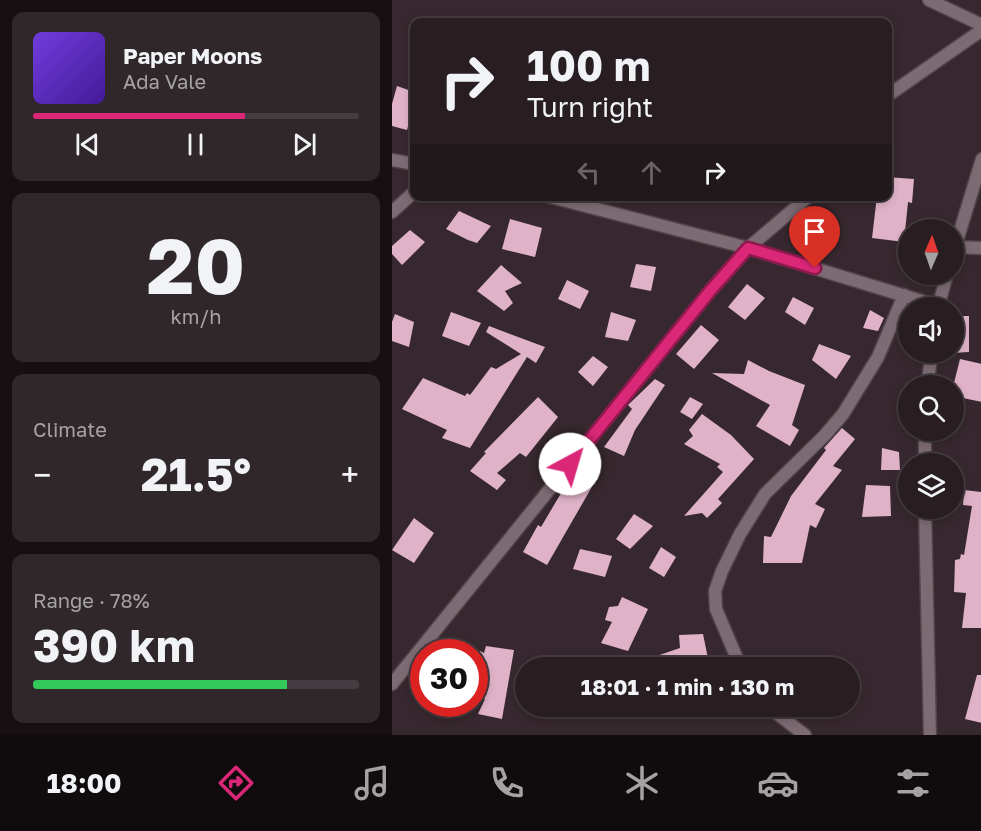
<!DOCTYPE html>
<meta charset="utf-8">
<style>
:root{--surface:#281e22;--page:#30272a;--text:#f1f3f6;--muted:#a5a2a5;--line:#443c40;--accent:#db2777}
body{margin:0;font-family:"Golos Text",sans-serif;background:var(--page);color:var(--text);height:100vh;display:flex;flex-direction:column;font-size:22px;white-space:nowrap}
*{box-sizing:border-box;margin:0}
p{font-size:20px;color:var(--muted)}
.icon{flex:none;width:33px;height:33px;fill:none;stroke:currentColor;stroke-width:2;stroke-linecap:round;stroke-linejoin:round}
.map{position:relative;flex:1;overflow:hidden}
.details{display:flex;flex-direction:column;gap:12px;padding:12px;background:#161013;width:392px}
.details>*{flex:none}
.guide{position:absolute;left:18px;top:18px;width:482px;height:183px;border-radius:12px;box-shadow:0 3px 9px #0003,0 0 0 2px var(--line);background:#281e22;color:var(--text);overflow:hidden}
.needle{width:39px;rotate:2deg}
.tools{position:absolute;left:506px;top:219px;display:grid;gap:12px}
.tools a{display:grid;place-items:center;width:66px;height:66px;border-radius:50%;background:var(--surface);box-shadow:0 3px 9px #0003,0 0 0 2px var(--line);font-size:30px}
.speed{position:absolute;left:18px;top:639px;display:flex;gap:12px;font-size:30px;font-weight:700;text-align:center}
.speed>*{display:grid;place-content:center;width:78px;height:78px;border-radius:50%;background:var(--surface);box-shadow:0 3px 9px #0003,0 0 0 2px var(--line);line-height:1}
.speed .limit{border:9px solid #d22;background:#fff;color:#111}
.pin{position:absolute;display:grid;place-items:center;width:51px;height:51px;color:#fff;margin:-62px -26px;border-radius:50% 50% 50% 0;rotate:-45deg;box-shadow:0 0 6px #0007}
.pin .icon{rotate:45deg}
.me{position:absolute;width:66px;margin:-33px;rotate:39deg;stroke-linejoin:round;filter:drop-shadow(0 0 4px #0008)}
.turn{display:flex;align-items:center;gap:21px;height:126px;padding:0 18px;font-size:27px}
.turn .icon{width:78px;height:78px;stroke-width:2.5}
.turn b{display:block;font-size:42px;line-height:51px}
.lanes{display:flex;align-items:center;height:57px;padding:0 18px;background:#0003;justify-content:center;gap:30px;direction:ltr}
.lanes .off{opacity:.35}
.big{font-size:45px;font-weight:700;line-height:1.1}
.details .widget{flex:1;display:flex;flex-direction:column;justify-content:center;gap:9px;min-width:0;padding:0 21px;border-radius:12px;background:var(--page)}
.details .dial{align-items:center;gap:0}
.dial b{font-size:78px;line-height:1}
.song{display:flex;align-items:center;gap:18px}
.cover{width:72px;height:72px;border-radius:9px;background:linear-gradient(135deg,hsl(260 70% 55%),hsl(260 70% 35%))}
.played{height:6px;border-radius:3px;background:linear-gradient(90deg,var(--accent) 65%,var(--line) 65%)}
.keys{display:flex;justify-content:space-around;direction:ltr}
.heat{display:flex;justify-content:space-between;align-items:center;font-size:33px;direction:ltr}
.charge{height:9px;border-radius:4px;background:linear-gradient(90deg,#34c759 78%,var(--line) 0)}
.trip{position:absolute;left:123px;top:657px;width:345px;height:60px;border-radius:30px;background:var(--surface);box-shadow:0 3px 9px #0003,0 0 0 2px var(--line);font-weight:700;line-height:60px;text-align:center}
.dock{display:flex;height:96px;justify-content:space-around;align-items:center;background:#100c0e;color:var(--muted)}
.dock .icon{width:42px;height:42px}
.dock .current{color:var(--accent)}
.dock b{font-size:27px;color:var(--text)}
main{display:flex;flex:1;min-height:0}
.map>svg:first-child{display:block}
.building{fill:#dfb2c7}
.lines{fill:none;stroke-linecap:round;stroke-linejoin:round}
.street-casing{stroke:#504349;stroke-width:15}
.street{stroke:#7d6b73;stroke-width:12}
.route-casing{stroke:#8e194d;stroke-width:15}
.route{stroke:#db2777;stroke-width:10}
</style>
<main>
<section class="details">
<div class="widget">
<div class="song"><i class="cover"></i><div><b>Paper Moons</b><p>Ada Vale</p></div></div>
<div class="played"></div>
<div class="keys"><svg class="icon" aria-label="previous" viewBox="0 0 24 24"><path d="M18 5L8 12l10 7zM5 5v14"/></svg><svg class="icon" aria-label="pause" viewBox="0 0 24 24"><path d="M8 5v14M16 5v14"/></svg><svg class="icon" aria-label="next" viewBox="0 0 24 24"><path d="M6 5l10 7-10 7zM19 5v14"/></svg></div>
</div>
<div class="widget dial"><b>20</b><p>km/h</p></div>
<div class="widget"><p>Climate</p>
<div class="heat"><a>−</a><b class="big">21.5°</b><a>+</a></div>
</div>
<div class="widget"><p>Range · 78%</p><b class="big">390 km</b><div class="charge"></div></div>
</section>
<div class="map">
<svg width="590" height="735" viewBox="0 0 590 735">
<rect width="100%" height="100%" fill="#36282e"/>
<!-- building -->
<path class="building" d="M5,86L22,92V105L15,130L0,126V104Z
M495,177L522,179L520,203L516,202L512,242L480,238L485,196H495Z
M67,211L99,226L85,243L76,240L54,229Z
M118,219L150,228L143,257L110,249Z
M18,230L33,242L10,265L0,254V246Z
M244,264L264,267L259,291L238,287Z
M109,265L130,283L113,291L121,303L112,311L85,291Z
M175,280L197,291L188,309L166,299Z
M355,284L373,298L353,320L336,307Z
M401,297L422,308L413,325L393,312Z
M478,310L492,318L486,331L471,328Z
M59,312L89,323L77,346L50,336Z
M219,312L244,320L236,341L213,337Z
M3,314L22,322L17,347L0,341V322Z
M561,316H577V352L561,353Z
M309,325L327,340L302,369L284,354Z
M97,326L153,347L144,363L135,357L78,448L50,438L55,430L10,409L31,378L73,396L75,393L78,395L99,367L104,369L129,354L94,332Z
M427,344L459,356L444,379L420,360Z
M201,356L216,367L201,386L186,372Z
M568,359L590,364V402L561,396V387Z
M356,360L377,371L413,385L400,425L407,430L398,446L364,426L378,405L320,373L352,374Z
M263,379L273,385L243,430L232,456L212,447L240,409L236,405Z
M146,397L166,417L134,457L128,453L105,473L114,480L105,490L78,471L94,453L92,452Z
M298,397L311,404L300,419L288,412Z
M310,414L339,435L362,459L326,499L330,503L315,518L310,513L292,516L331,472L325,467L328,464L292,444L301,436L297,430Z
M450,428L463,439L441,466L450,470L423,504L433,509L424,528L418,525L410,563H371L372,536L379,537L399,496L434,450L432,448Z
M490,448L507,452L508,470H489Z
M181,473L201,485L155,565L131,552L146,525L149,527Z
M474,485L498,486L499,516L470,517Z
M572,490L590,492V628H570L574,593L562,592L563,560L568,559L569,554L572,555L580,506L571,505Z
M242,514L261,526L238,549L224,539Z
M22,518L42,533L22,563L0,550Z
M269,547L284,557L272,577L257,568Z
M188,549L220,556L213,577L181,569Z
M230,597L256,609L236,651L209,643L220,622L213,620L217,607L226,606Z
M311,634L318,668H238V665L288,648L287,635Z
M94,646L122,650L110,719L86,714L93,699L82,697V664L88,651L92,653Z
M585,675H590V723L573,719Z"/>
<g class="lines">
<!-- street casing -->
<g class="street-casing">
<path id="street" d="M537,0L590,25
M495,96L590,30
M0,160L22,164
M155,196L356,248L546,306
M0,212L22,192
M563,247L590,248
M561,254L590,159
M546,308L555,274
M535,386L540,352
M533,464V430
M533,508L538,735
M349,668L324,609L323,591L330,571L348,534L373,494L433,435L451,414L486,357L512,295
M0,684L318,291L356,248L417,196
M375,706L413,735"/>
</g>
<!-- street -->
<use href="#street" class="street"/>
</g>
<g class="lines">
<!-- route casing -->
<g class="route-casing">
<path id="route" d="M178,464L318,291L356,248L423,268"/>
</g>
<!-- route -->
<use href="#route" class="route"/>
</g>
</svg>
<div class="tools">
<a><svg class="needle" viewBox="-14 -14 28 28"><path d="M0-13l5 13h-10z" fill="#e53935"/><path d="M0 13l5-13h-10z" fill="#a5a2a5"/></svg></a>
<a><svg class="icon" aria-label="sound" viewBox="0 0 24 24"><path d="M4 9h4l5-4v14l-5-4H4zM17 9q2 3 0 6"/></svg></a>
<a><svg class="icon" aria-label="search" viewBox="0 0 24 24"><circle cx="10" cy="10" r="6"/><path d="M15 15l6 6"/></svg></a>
<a><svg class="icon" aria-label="layers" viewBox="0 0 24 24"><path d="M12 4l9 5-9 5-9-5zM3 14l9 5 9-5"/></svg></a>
</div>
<div class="speed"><div class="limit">30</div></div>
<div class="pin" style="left:423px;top:268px;background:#d93025"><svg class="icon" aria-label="arrive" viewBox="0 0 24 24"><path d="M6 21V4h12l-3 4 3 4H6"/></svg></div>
<svg class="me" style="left:178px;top:464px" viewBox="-20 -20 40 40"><circle r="19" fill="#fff"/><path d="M0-13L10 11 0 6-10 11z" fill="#db2777"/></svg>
<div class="trip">18:01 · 1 min · 130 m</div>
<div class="guide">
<div class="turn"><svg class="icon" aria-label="right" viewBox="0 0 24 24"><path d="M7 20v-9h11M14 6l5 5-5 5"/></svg><div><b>100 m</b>Turn right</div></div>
<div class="lanes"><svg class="icon off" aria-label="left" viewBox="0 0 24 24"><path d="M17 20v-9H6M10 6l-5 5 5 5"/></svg><svg class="icon off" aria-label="ahead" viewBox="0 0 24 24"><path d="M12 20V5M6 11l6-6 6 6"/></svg><svg class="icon" aria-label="right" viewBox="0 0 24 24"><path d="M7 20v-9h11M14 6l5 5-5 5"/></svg></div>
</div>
</div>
</main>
<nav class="dock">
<b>18:00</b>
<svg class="icon current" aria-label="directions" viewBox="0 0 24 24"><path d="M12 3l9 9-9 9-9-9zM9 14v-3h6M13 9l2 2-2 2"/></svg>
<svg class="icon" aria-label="music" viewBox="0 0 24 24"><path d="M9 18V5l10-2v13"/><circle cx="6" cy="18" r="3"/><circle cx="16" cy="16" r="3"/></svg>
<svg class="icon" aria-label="phone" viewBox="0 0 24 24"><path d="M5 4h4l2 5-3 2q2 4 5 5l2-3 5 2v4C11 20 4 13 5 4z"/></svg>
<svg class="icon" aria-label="climate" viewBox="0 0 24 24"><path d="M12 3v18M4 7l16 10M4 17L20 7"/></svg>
<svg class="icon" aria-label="car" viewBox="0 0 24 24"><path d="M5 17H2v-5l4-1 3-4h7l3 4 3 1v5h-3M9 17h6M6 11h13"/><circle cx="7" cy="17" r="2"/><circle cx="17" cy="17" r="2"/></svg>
<svg class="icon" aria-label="filters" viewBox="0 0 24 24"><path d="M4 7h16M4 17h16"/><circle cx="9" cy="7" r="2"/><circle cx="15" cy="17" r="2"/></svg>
</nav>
